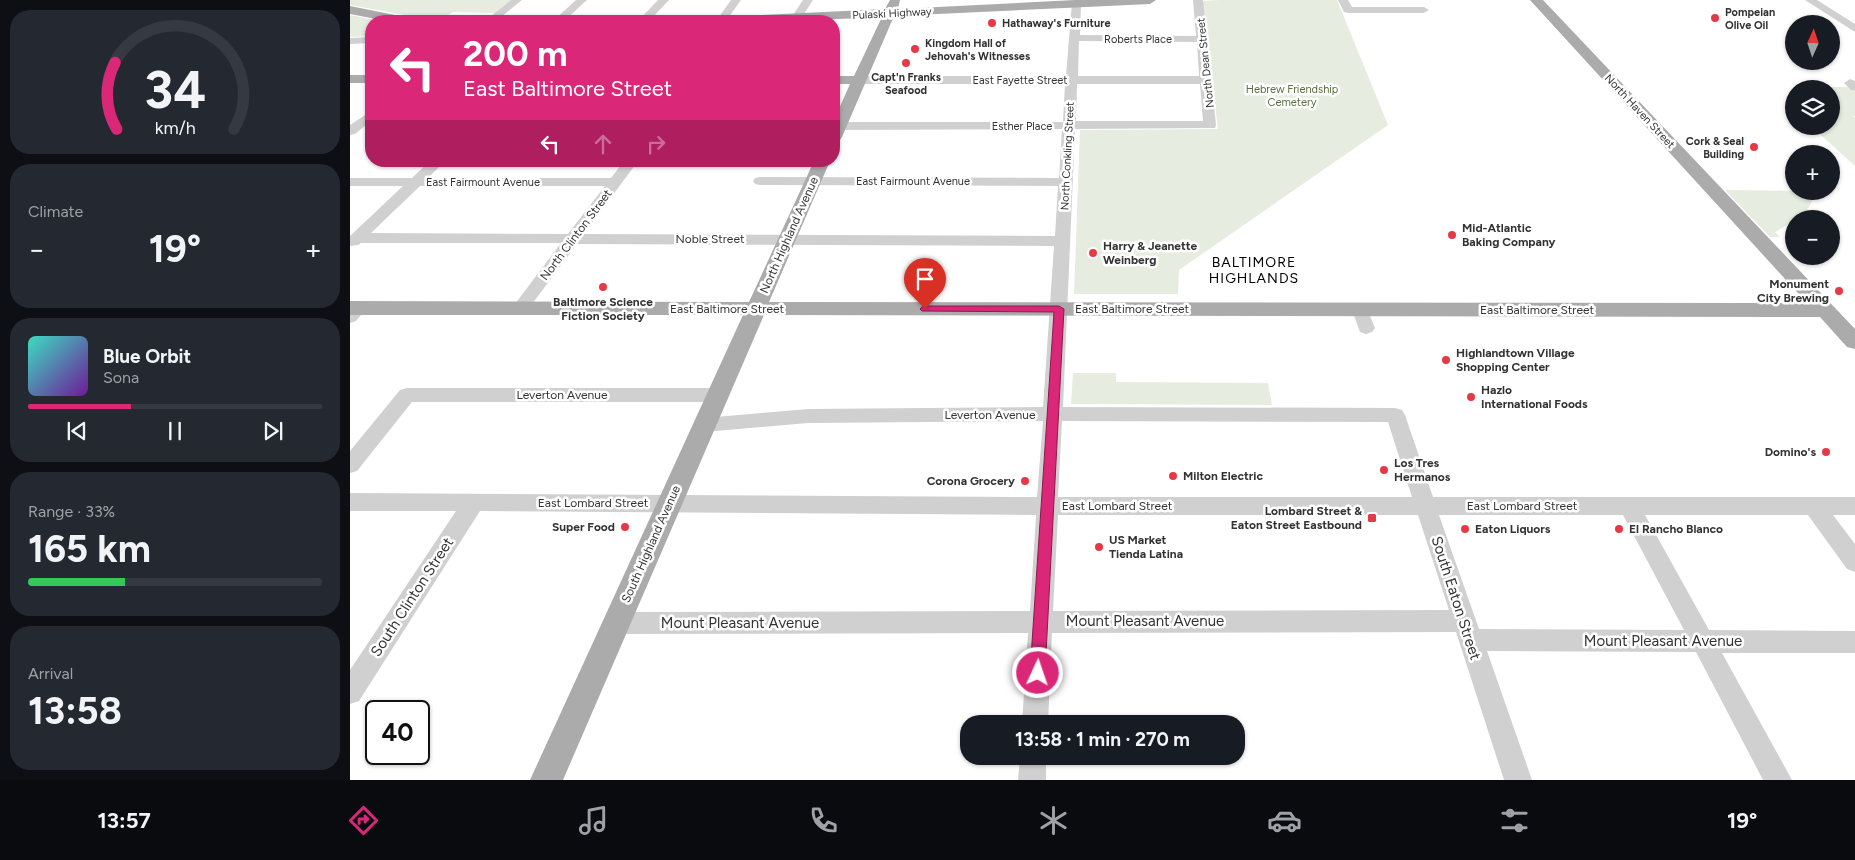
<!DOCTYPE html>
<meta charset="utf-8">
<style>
:root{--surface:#171b24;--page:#242831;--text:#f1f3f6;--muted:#9ea1a6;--line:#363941;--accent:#db2777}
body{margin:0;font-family:Figtree,sans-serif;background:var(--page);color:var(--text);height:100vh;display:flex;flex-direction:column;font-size:19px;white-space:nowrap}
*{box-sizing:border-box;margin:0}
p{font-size:16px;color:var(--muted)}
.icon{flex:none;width:28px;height:28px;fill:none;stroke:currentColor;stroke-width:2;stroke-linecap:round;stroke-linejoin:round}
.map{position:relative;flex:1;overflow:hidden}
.drawer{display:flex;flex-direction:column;gap:10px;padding:10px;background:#0d0f14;width:350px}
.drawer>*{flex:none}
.banner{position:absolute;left:15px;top:15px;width:475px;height:152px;border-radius:20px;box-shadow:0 1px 4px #0004;background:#db2777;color:#fff;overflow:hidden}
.needle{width:32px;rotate:3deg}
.controls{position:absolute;left:1435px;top:15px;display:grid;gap:10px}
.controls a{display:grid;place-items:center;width:55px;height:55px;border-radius:50%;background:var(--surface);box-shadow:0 1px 4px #0004;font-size:25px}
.speed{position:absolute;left:15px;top:700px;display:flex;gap:10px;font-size:25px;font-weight:700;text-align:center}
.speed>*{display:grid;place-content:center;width:65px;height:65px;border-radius:50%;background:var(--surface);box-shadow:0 1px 4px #0004;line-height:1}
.speed .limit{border:2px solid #111;border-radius:8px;background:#fff;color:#111}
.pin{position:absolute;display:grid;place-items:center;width:42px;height:42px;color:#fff;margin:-51px -21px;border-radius:50% 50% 50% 0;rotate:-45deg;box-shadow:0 0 5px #0007}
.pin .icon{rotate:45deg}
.me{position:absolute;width:55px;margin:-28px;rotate:3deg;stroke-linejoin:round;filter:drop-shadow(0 0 4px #0008)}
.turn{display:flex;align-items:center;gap:18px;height:105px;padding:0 15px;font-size:22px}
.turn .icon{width:65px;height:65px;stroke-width:2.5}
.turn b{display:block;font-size:35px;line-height:42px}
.lanes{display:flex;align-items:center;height:48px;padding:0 15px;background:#0003;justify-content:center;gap:25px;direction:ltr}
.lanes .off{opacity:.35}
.big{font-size:38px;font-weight:700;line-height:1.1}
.drawer .widget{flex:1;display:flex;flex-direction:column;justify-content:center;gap:8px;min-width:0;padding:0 18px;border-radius:20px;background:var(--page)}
.drawer .dial{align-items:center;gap:0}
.dial svg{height:130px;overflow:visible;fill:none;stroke:var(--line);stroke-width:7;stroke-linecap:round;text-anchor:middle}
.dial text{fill:var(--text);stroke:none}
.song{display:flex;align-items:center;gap:15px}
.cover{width:60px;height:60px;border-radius:8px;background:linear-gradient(135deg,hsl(170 70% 55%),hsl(280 70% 35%))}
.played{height:5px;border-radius:2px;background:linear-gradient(90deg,var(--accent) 35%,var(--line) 35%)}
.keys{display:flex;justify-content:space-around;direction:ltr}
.heat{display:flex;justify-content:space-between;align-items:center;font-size:28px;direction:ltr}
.charge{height:8px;border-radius:4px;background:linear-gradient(90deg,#34c759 33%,var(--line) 0)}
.trip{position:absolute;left:610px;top:715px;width:285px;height:50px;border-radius:20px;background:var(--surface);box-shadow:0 1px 4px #0004;font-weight:700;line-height:50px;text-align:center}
.menu{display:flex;height:80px;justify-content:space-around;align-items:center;background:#090b0e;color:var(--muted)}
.menu .icon{width:35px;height:35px}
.menu .active{color:var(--accent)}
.menu b{font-size:22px;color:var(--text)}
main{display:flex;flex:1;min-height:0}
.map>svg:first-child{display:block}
.green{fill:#e6ecdf}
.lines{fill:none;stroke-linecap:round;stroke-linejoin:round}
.minor{fill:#d0d0d0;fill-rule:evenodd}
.major{fill:#ababab;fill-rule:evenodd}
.route{fill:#db2777;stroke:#8e194d}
.poi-dot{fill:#e63946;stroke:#fff;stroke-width:2}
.labels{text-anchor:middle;stroke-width:5;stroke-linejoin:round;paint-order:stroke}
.far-poi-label{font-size:11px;font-weight:bold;fill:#333;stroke:#fff;text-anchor:start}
.far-street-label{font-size:11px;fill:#333;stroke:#fff}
.far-park-label{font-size:11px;fill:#56703f;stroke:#fff}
.poi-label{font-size:12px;font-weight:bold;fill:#333;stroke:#fff;text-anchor:start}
.street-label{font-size:12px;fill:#333;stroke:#fff}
.neighbourhood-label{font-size:14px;letter-spacing:1px;fill:#000;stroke:#fff}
.near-street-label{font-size:15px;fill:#333;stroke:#fff}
</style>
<main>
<section class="drawer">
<div class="widget dial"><svg viewBox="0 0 100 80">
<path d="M14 69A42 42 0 1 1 86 69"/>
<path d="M14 69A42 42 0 0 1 13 28" stroke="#db2777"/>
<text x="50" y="56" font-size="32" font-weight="700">34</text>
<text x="50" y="72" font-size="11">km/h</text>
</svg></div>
<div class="widget"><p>Climate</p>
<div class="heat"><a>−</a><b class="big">19°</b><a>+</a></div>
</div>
<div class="widget">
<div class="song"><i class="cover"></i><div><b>Blue Orbit</b><p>Sona</p></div></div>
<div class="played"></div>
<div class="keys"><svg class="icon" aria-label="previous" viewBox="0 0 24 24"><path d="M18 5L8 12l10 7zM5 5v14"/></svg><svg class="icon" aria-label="pause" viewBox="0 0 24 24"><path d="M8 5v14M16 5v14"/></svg><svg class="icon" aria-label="next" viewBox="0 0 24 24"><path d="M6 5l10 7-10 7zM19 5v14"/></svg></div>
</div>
<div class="widget"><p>Range · 33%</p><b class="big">165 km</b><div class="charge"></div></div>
<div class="widget"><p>Arrival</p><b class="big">13:58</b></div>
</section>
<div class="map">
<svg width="1505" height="780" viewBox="0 0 1505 780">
<rect width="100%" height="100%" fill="#fff"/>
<!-- green -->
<path class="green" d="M0,0H161L145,13L103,12L89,21L0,5Z
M871,0H987L1038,125L829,270L828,294H724L730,130L868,129L852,1Z
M0,15L29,21H21V36L0,37Z
M1453,87H1498L1505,92V116H1503L1505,118V166L1461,126H1481V89H1452Z
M1375,190L1460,191L1474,197H1463C1461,207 1455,212 1447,219H1444V221L1425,232L1430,237H1420Z
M723,373H766V382L918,383L922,405L721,404Z"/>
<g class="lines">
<!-- minor -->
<path class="minor" d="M161,0H172L146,21H135Z
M226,0H237L214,21H203Z
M308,0H319L299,21H288Z
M381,0H391L376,21H366Z
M453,0H463L450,20H442L441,18Z
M843,0H853L866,125L865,128L725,129L713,407L1045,408L1052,410L1055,415L1083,497H1505V515H1483L1505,544V572L1497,569L1458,515H1295L1359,630L1505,631V653H1372L1442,780H1413L1346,652L1137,651L1182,780H1154L1106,632L702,633L698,724H672L678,633L265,634L257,631L253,623L257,615L265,612L680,611L686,515L130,511L9,701L0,704V670L106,511H0V493L687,497L693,421L458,423L354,432L347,430L344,425L347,420L354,418L458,409L693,407L704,246L227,244L176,312L170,314L164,312L162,308L211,243H11L8,245L0,246V236L53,186H0V178H62L80,161H95L78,178H261L274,161H288L234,234L705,236L708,186L410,185L405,184L403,181L405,178L410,177L709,178L712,129L484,130V122H713L715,84H508L502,80L508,76H716L722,2L726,1L731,4L730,35L846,36ZM729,41L847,42L849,76H728ZM727,84H850L853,121H726ZM70,186H255L218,234L21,233ZM712,421L1038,422L1062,497H708ZM708,515H1068L1099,610L703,611ZM1089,515H1273L1334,630L1129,629Z
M988,0H998L1002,7H1074L1079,10L1074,13H998L994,12Z
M1455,0H1467L1505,24V32Z
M21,37V43L0,44V38Z
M1500,79L1505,81V91L1501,90L1494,83Z
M21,111V121L5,134L0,135V125Z
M9,302L15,304L17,308L6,321L0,323V307Z
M1010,304L1016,306L1025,328L1022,332L1016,334L1010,332L1002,310L1004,306Z
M57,388H367L374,390L376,395L374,400L367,402H62L7,471L0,473V451L50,390Z
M670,756H696V780H668Z"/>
<!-- major -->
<path class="major" d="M540,0H550L548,9L725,0H806L800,4L544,16L492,137L490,140L484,142V120L500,84H484V76H504L532,17L445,21H367L373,17L535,9Z
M1180,0H1193L1505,329V349L1497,347L1470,317L414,315L213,780H180L393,315H0V301L399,302L464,161H480L419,302L1457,303Z
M0,6L55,17L61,21H37L0,14Z
M0,75H21V83H0Z"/>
</g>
<!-- route -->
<path class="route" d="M575,306H709L714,309L695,673L693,678L688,680L682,678L680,673L704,312L572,311L570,309L572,307Z"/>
<!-- markers -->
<g class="poi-dot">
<circle cx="1365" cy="18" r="5"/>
<circle cx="642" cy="23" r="5"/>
<circle cx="565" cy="49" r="5"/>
<circle cx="556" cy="63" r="5"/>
<circle cx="1404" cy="147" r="5"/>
<circle cx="1102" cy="235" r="5"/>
<circle cx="743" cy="253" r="5"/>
<circle cx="253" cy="287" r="5"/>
<circle cx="1489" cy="291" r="5"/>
<circle cx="1096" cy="360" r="5"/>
<circle cx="1121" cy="397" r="5"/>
<circle cx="1476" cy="452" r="5"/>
<circle cx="1034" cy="470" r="5"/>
<circle cx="823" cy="476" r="5"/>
<circle cx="675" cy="481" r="5"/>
<rect x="1017" y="513" width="10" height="10" rx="2.5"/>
<circle cx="275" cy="527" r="5"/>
<circle cx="1115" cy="529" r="5"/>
<circle cx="1269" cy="529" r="5"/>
<circle cx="749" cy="547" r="5"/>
</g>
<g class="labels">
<!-- far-poi labels -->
<g class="far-poi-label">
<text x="1375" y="16">Pompeian<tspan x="1375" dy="13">Olive Oil</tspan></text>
<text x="652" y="27">Hathaway's Furniture</text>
<text x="575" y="47">Kingdom Hall of<tspan x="575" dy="13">Jehovah's Witnesses</tspan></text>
<text x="556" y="81" text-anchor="middle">Capt'n Franks<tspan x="556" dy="13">Seafood</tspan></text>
<text x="1394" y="145" text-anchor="end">Cork &amp; Seal<tspan x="1394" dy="13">Building</tspan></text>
</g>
<!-- far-street labels -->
<g class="far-street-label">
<text transform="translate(542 13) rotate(-3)" y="4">Pulaski Highway</text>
<text x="788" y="43">Roberts Place</text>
<text transform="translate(855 63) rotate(-96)" y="4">North Dean Street</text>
<text x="670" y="84">East Fayette Street</text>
<text transform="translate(1290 111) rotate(47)" y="4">North Haven Street</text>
<text x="672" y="130">Esther Place</text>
<text transform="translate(717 156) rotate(-87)" y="4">North Conkling Street</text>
<text x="563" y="185">East Fairmount Avenue</text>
<text x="133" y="186">East Fairmount Avenue</text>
</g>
<!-- far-park labels -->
<g class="far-park-label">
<text x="942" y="93">Hebrew Friendship<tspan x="942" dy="13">Cemetery</tspan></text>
</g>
<!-- poi labels -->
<g class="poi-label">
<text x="1112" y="232">Mid-Atlantic<tspan x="1112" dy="14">Baking Company</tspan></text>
<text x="753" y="250">Harry &amp; Jeanette<tspan x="753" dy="14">Weinberg</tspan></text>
<text x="1479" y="288" text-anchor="end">Monument<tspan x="1479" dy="14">City Brewing</tspan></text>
<text x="253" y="306" text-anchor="middle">Baltimore Science<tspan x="253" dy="14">Fiction Society</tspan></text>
<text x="1106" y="357">Highlandtown Village<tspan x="1106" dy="14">Shopping Center</tspan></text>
<text x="1131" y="394">Hazlo<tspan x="1131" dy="14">International Foods</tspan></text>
<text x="1466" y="456" text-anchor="end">Domino's</text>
<text x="1044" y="467">Los Tres<tspan x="1044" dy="14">Hermanos</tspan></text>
<text x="833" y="480">Milton Electric</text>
<text x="665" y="485" text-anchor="end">Corona Grocery</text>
<text x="1012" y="515" text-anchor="end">Lombard Street &amp;<tspan x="1012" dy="14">Eaton Street Eastbound</tspan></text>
<text x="265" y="531" text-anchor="end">Super Food</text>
<text x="1125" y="533">Eaton Liquors</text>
<text x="1279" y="533">El Rancho Blanco</text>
<text x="759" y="544">US Market<tspan x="759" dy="14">Tienda Latina</tspan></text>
</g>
<!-- street labels -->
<g class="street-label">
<text transform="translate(226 235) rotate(-53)" y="4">North Clinton Street</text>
<text transform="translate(439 235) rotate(-66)" y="4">North Highland Avenue</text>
<text x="360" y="243">Noble Street</text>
<text x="377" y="313">East Baltimore Street</text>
<text x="782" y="313">East Baltimore Street</text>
<text x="1187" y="314">East Baltimore Street</text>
<text x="212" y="399">Leverton Avenue</text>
<text x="640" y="419">Leverton Avenue</text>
<text x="243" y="507">East Lombard Street</text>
<text x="767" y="510">East Lombard Street</text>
<text x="1172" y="510">East Lombard Street</text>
<text transform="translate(301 544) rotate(-66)" y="4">South Highland Avenue</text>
</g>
<!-- neighbourhood labels -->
<g class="neighbourhood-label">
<text x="904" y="267">BALTIMORE<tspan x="904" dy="16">HIGHLANDS</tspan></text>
</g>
<!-- near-street labels -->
<g class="near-street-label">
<text transform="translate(62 597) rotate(-57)" y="5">South Clinton Street</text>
<text transform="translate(1106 598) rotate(72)" y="5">South Eaton Street</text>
<text x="795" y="626">Mount Pleasant Avenue</text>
<text x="390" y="628">Mount Pleasant Avenue</text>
<text x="1313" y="646">Mount Pleasant Avenue</text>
</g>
</g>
</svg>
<div class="controls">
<a><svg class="needle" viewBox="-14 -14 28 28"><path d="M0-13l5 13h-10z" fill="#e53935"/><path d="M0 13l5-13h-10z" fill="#9ea1a6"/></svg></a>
<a><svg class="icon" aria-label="layers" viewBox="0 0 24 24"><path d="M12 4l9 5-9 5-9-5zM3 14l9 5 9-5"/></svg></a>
<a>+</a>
<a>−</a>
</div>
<div class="speed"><div class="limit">40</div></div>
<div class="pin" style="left:575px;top:309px;background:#d93025"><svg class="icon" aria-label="arrive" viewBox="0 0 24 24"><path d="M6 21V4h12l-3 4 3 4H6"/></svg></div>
<svg class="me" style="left:688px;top:673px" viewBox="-20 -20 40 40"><circle r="17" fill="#db2777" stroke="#fff" stroke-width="3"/><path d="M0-11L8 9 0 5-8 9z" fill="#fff"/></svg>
<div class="trip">13:58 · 1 min · 270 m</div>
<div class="banner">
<div class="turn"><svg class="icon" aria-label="left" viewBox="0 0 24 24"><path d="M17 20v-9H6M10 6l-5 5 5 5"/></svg><div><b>200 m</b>East Baltimore Street</div></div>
<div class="lanes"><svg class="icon" aria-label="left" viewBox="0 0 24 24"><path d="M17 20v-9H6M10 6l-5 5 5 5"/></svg><svg class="icon off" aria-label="ahead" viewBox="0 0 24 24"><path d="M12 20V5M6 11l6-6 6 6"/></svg><svg class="icon off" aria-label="right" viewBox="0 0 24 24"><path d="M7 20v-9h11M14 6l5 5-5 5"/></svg></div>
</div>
</div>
</main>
<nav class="menu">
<b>13:57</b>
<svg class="icon active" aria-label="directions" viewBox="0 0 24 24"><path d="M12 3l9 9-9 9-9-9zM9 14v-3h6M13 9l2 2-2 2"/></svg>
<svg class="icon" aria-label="music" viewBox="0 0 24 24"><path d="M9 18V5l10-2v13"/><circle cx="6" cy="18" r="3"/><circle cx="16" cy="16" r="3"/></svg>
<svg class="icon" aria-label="phone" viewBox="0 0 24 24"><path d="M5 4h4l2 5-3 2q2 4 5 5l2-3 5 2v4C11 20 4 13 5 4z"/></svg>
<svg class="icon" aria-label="climate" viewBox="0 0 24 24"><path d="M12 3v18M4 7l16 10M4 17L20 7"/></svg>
<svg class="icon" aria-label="car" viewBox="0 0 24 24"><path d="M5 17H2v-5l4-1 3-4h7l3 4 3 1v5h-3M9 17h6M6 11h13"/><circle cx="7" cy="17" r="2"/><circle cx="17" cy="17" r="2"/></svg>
<svg class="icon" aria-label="filters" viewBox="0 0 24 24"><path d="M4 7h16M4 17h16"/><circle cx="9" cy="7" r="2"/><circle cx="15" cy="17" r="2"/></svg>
<b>19°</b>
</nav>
